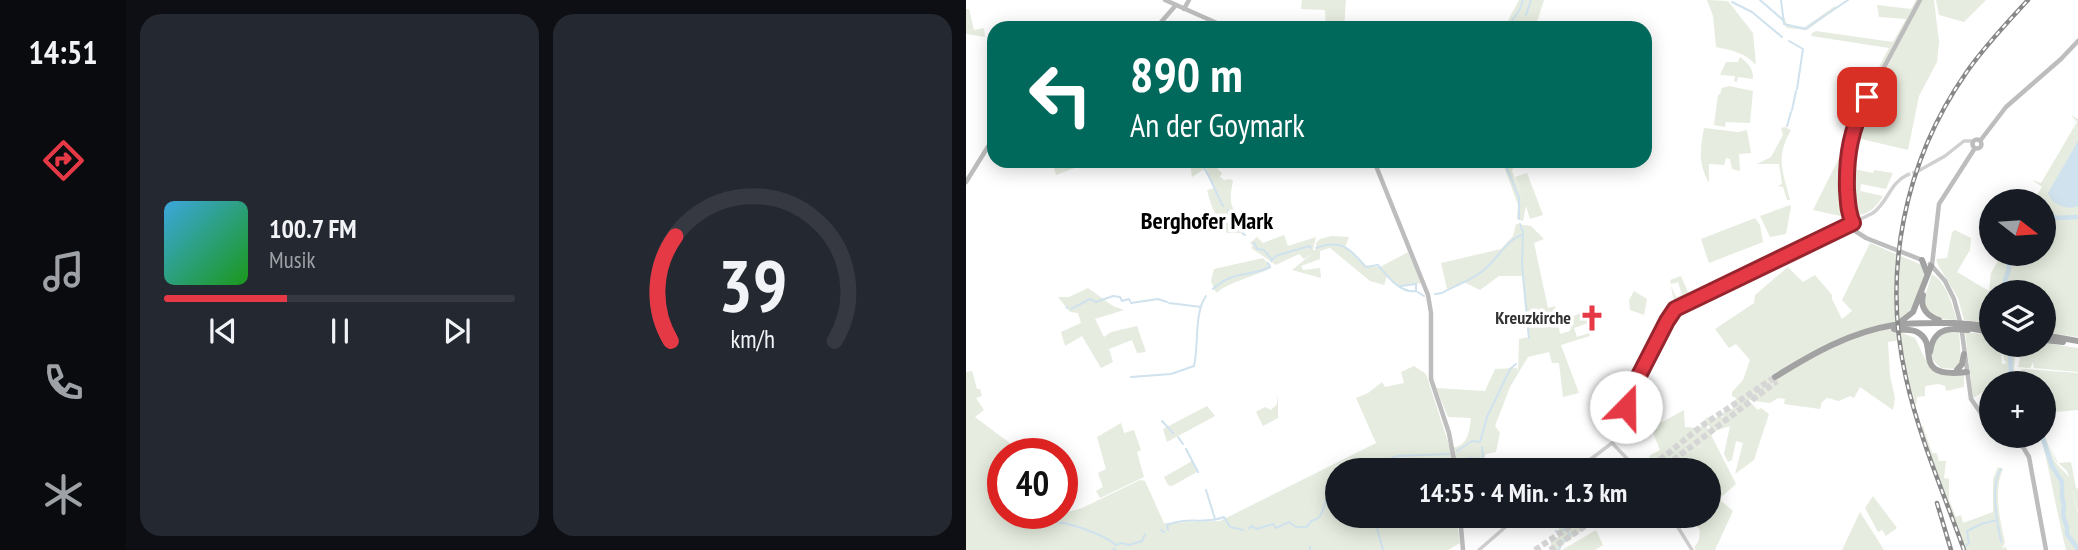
<!DOCTYPE html>
<html lang="de">
<meta charset="utf-8">
<style>
:root{--surface:#171b24;--page:#242831;--text:#f1f3f6;--muted:#9ea1a6;--line:#363941;--accent:#e63946}
body{margin:0;font-family:"PT Sans Narrow",sans-serif;background:var(--page);color:var(--text);height:100vh;display:flex;flex-direction:column;font-size:26px;white-space:nowrap}
*{box-sizing:border-box;margin:0}
p{font-size:23px;color:var(--muted)}
.icon{flex:none;width:38px;height:38px;fill:none;stroke:currentColor;stroke-width:2;stroke-linecap:round;stroke-linejoin:round}
.map{position:relative;flex:1;overflow:hidden}
.drawer{display:flex;flex-direction:column;gap:14px;padding:14px;background:#0d0f14;width:840px}
.drawer>*{flex:none}
.top-card{position:absolute;left:21px;top:21px;width:665px;height:147px;border-radius:21px;box-shadow:0 4px 18px #0003;background:#00695c;color:#fff;overflow:hidden}
.needle{width:46px;rotate:107deg}
.controls{position:absolute;left:1013px;top:189px;display:grid;gap:14px}
.controls a{display:grid;place-items:center;width:77px;height:77px;border-radius:50%;background:var(--surface);box-shadow:0 4px 18px #0003;font-size:35px}
.speed{position:absolute;left:21px;top:438px;display:flex;gap:14px;font-size:35px;font-weight:700;text-align:center}
.speed>*{display:grid;place-content:center;width:91px;height:91px;border-radius:50%;background:var(--surface);box-shadow:0 4px 18px #0003;line-height:1}
.speed .limit{border:10px solid #d22;background:#fff;color:#111}
.pin{position:absolute;display:grid;place-items:center;width:60px;height:60px;color:#fff;margin:-30px;border-radius:14px;box-shadow:0 4px 10px #0006}
.me{position:absolute;width:77px;margin:-38px;rotate:22deg;stroke-linejoin:round;filter:drop-shadow(0 0 5px #0008)}
.turn{display:flex;align-items:center;gap:24px;height:147px;padding:0 28px;font-size:32px}
.turn .icon{width:91px;height:91px;stroke-width:2.5}
.turn b{display:block;font-size:49px;line-height:60px}
.drawer .card{flex:1;display:flex;flex-direction:column;justify-content:center;gap:10px;min-width:0;padding:0 24px;border-radius:21px;background:var(--page)}
.drawer .dial{align-items:center;gap:0}
.dial svg{height:182px;overflow:visible;fill:none;stroke:var(--line);stroke-width:7;stroke-linecap:round;text-anchor:middle}
.dial text{fill:var(--text);stroke:none}
.song{display:flex;align-items:center;gap:21px}
.cover{width:84px;height:84px;border-radius:10px;background:linear-gradient(135deg,hsl(200 70% 55%),hsl(120 70% 35%))}
.played{height:7px;border-radius:4px;background:linear-gradient(90deg,var(--accent) 35%,var(--line) 35%)}
.keys{display:flex;justify-content:space-around;direction:ltr}
.drawer .tiles{flex:1;display:grid;gap:14px;grid-template-columns:repeat(2,1fr)}
.trip{position:absolute;left:359px;top:458px;width:396px;height:70px;border-radius:35px;background:var(--surface);box-shadow:0 4px 18px #0003;font-weight:700;line-height:70px;text-align:center}
main{display:flex;flex:1;min-height:0}
.menu{display:flex;flex-direction:column;width:126px;justify-content:space-around;align-items:center;background:#090b0e;color:var(--muted)}
.menu .icon{width:49px;height:49px}
.menu .current{color:var(--accent)}
.menu b{font-size:32px;color:var(--text)}
.map>svg:first-child{display:block}
.green{fill:#e6ecdf}
.water{fill:#cfe2ee}
.lines{fill:none;stroke-linecap:round;stroke-linejoin:round}
.stream{stroke:#cfe2ee;stroke-width:2}
.river{stroke:#cfe2ee;stroke-width:4.5}
.tertiary-tunnel{stroke:#d6d6d6;stroke-width:3.5;stroke-dasharray:3.5 2;stroke-linecap:butt}
.trunk-tunnel{stroke:#d6d6d6;stroke-width:6;stroke-dasharray:6 3;stroke-linecap:butt}
.tertiary{stroke:#d0d0d0;stroke-width:3.5}
.secondary{stroke:#bdbdbd;stroke-width:4.5}
.trunk{stroke:#a2a2a2;stroke-width:6}
.rail-casing{stroke:#888;stroke-width:4.5}
.rail{stroke:#fff;stroke-width:2;stroke-dasharray:5;stroke-linecap:butt}
.trunk-bridge{stroke:#a2a2a2;stroke-width:6}
.route-casing{stroke:#96252e;stroke-width:18}
.route{stroke:#e63946;stroke-width:12}
.labels{text-anchor:middle;stroke-width:7;stroke-linejoin:round;paint-order:stroke}
.poi-label{font-size:18px;font-weight:bold;fill:#333;stroke:#fff;text-anchor:end}
.district-label{font-size:24px;font-weight:bold;fill:#000;stroke:#fff}
</style>
<main>
<nav class="menu">
<b>14:51</b>
<svg class="icon current" aria-label="directions" viewBox="0 0 24 24"><path d="M12 3l9 9-9 9-9-9zM9 14v-3h6M13 9l2 2-2 2"/></svg>
<svg class="icon" aria-label="music" viewBox="0 0 24 24"><path d="M9 18V5l10-2v13"/><circle cx="6" cy="18" r="3"/><circle cx="16" cy="16" r="3"/></svg>
<svg class="icon" aria-label="phone" viewBox="0 0 24 24"><path d="M5 4h4l2 5-3 2q2 4 5 5l2-3 5 2v4C11 20 4 13 5 4z"/></svg>
<svg class="icon" aria-label="climate" viewBox="0 0 24 24"><path d="M12 3v18M4 7l16 10M4 17L20 7"/></svg>
</nav>
<section class="drawer">
<div class="tiles">
<div class="card">
<div class="song"><i class="cover"></i><div><b>100.7 FM</b><p>Musik</p></div></div>
<div class="played"></div>
<div class="keys"><svg class="icon" aria-label="previous" viewBox="0 0 24 24"><path d="M18 5L8 12l10 7zM5 5v14"/></svg><svg class="icon" aria-label="pause" viewBox="0 0 24 24"><path d="M8 5v14M16 5v14"/></svg><svg class="icon" aria-label="next" viewBox="0 0 24 24"><path d="M6 5l10 7-10 7zM19 5v14"/></svg></div>
</div>
<div class="card dial"><svg viewBox="0 0 100 80">
<path d="M14 69A42 42 0 1 1 86 69"/>
<path d="M14 69A42 42 0 0 1 16 23" stroke="#e63946"/>
<text x="50" y="56" font-size="32" font-weight="700">39</text>
<text x="50" y="72" font-size="11">km/h</text>
</svg></div>
</div>
</section>
<div class="map">
<svg width="1112" height="550" viewBox="0 0 1112 550">
<rect width="100%" height="100%" fill="#fff"/>
<!-- green -->
<path class="green" d="M336,0H380L378,28H360L359,10L335,9Z
M553,0H578L569,28H538Z
M741,0L762,1L787,33L790,65C779,53 766,50 750,47L747,16Z
M950,0H952L889,118L878,144L886,118L923,48L845,36L846,33L850,31L927,42L940,19L913,17L911,5L945,9Z
M956,0H968L973,42L971,62L953,96L942,150L887,137L898,111Z
M970,0H1020L998,22L973,15Z
M869,6L871,8L841,30L821,28L813,17H818L821,25L839,27Z
M0,9H3L8,30L18,28L19,37L0,34Z
M774,57C783,64 787,68 787,79L772,77L771,82L768,81L769,76L754,75L760,62H772Z
M763,86L787,91L784,123L760,122L759,127L748,125L752,95L754,94L756,88Z
M1105,115L1112,119V337L1078,332V292H1026L1025,324L998,320L992,298L975,270L976,268L974,270L970,259L981,258L986,232L989,230L1005,238L1004,250L991,272L1023,291L1025,273L1036,254H1078V201H1067L1076,187L1066,180L1075,183L1111,122Z
M819,127L825,130C809,158 817,171 824,200H821L817,187L812,186L816,184L813,164H791L805,157L817,135L815,128Z
M738,128L772,132L781,130L785,153L773,154L774,171L766,169L764,159L760,158L758,165L743,164V183C732,164 734,149 738,128Z
M877,150L879,151V217L847,210Z
M86,161H124V162L90,175Z
M227,161H249L246,163L256,173L254,177L258,180L264,179L267,181C263,202 263,205 276,221L285,219L288,227L279,230V233H261C258,224 254,221 249,213C245,206 243,197 241,190L249,188L240,168L226,177L224,162Z
M536,161H550L546,171L558,202L549,177L561,173L577,215L564,219L560,206L557,221L551,219L552,205Z
M883,168L907,173L908,170L927,173L920,189L895,184L894,191L917,196C910,208 902,215 886,216V214Z
M824,205L825,207L820,234L804,237L794,216Z
M789,218L794,225L797,242L743,263L735,239Z
M550,224L565,226L578,239L568,243L582,308L589,306L594,334L604,331L607,316L619,312L622,323L608,328L611,337L623,333L624,336L595,345L613,393L597,397L593,363H586L583,352L562,357L544,387L529,426L534,433L530,452L520,454L516,463L492,460L493,471H371V516H490L494,543L482,550H0V372L6,371L11,389H14L16,396L10,398L18,410L9,417L57,453H37V513H78L81,518L116,508L174,480L179,481L198,523L254,521L410,443L390,398L402,393L416,382L419,387L438,383L435,372L448,366L460,374L484,448C502,447 503,433 505,418L482,417L470,388L519,391L529,369L551,368L552,373L553,339L562,337L556,276H533L514,290L498,282L481,289L475,263L535,249L547,236Z
M318,235L322,246L350,237L347,250H350V243L354,239L365,236L383,237L379,247L400,267H414L442,252L455,283L435,287L421,276L418,285L404,281L364,248L354,251V259L335,266L337,270L354,268L355,278L326,270L347,253L338,259L333,254L310,265L285,248L287,246L284,243L291,237L297,243Z
M904,243L956,265L960,271L946,308L934,320L936,333L949,338C963,365 962,379 998,375V387L980,391L979,386L972,384L959,386V396L951,397L950,406L940,371L935,340L922,342L924,376L929,398L927,410L894,387L888,398L884,396L873,401L861,398L856,402L854,409L818,404L819,399L812,398L804,403L782,400L792,410L795,408L803,414L788,460L769,474L777,443L770,441L766,460L762,462L758,454L764,426L746,432L739,418L757,417L758,409H767L770,398L766,396V392L777,380L784,360L770,344L763,348L749,329L788,303L789,295L822,267L837,282L849,275L866,295V299L876,319L886,311L876,300Z
M297,258L304,265L305,268C287,277 265,281 250,293L245,281L248,269Z
M966,274C981,283 986,305 991,320L973,319L960,310L959,296Z
M715,276L724,297L711,305L708,302L705,286L710,297L716,295L712,282L705,284L704,280Z
M122,288L147,306L158,310L129,319L138,337L145,332L171,326L180,352L171,353L166,340L143,349L147,362L135,368L116,336L99,346L95,332L115,323L112,313L104,312L92,297H103Z
M668,291L681,299L678,315L664,310L663,300Z
M993,331L995,360L989,369L975,368L966,359V347L975,333Z
M999,332L1025,335L1026,345H1035L1036,364L1041,363L1038,360L1036,345H1050L1048,370L1053,372L1056,383H1026L1025,402L1017,392L1007,398Z
M1078,343L1112,348V372L1068,368L1067,362L1064,368L1052,367L1054,358H1052V345H1057L1060,349L1063,345Z
M1058,369L1112,373V410L1078,413V383H1057L1054,370Z
M312,394V418L297,426L290,412L299,407L305,410L311,404Z
M241,406L249,416L201,442L197,429Z
M718,410L719,427L732,428L739,423L770,484L753,499L767,511L749,550H730L728,548L733,540L734,530L726,521L716,527L713,522L721,516H742V471H689L684,464L676,470L675,468L685,461L683,456L694,450L685,428Z
M155,423L158,433L168,430L175,450L171,452L178,477L134,498L130,491L137,487L132,473L140,469L131,437Z
M957,426L966,453H971L973,461H980L978,478L983,479V500L990,517L995,515L997,523L1027,512V479L1032,467L1037,469C1027,492 1034,519 1039,543L1036,548L1040,547L1041,550H999L955,427Z
M1078,434L1089,462L1103,477L1101,471L1092,463L1090,462L1083,444L1092,463L1105,462L1110,488L1112,489V512L1103,478L1112,514V550H1100C1091,514 1085,477 1076,441L1054,442L1043,436H1078Z
M226,461L231,472L206,486L202,485L198,477Z
M907,496L931,528L920,536L916,530L912,532L899,508Z
M894,512L918,550H876Z
M592,516H636L596,545L594,550H586L584,539L593,537Z
M630,530L637,545L629,550H596Z"/>
<!-- water -->
<path class="water" d="M1112,141V206C1101,211 1085,204 1082,193Z"/>
<g class="lines">
<!-- stream -->
<path class="stream" d="M794,0L817,20
M815,0L818,24L839,29L882,0
M766,2L786,12L816,37
M560,15L565,0
M543,26L547,28
M541,28L554,9L557,0
M823,41L837,49L831,89
M826,110L830,91
M821,126L825,112
M233,161C245,175 248,190 257,206
M538,161L553,198V219
M262,210L276,229V233L279,235
M554,224L557,232L556,264L563,338
M288,243L291,249L298,250L306,260
M350,248C376,239 383,248 400,267L412,265C421,276 435,294 450,291L458,296
M330,250L343,246L345,248
M305,261L310,256L329,250
M435,286L450,284V291
M247,289C267,270 285,277 304,267L302,263
M469,294L476,293C490,285 507,280 519,269C532,258 539,242 555,235
M165,303L192,299L201,302
M203,303L235,307
M101,307V308
M105,309L124,299L130,302L147,296L154,297L156,301L163,299L164,301
M165,377L205,374L228,366C233,345 228,312 240,296
M196,421L207,433
M212,437L217,444
M220,449L232,472
M491,451L506,441L514,442L521,417L544,369L550,364
M502,458L517,459L516,447
M517,460L525,471
M408,471L410,467L419,468L424,459L431,456L483,454
M240,490L249,519
M409,516L411,524
M1031,520L1035,542
M88,522C103,522 139,535 150,545L155,543L163,545L176,541L179,534
M411,528L417,550
M283,529L285,526L291,529L307,524L310,528L323,522L330,527H341L345,521C359,518 355,508 362,498C365,495 368,492 371,489
M195,530L198,532
M202,530L201,525C223,516 239,525 258,517L264,527L277,530
M590,531L593,532L599,529L603,533
M1000,546L1003,543L1001,531L1015,524L1031,520C1029,506 1026,481 1035,469
M344,547V550
M147,550L149,549
M593,550L597,541L605,535"/>
<!-- river -->
<path class="river" d="M1078,212H1082L1090,218L1112,217
M1036,292L1043,268L1042,263L1049,254
M1044,345L1045,383
M1076,436L1086,466L1096,482V497L1098,505L1097,516L1101,527V534L1112,549"/>
<!-- tertiary-tunnel -->
<path class="tertiary-tunnel" d="M941,175L954,170"/>
<!-- trunk-tunnel -->
<path class="trunk-tunnel" d="M680,471L737,425L809,377
M693,471L811,381
M569,550L620,516
M584,550L634,516"/>
<!-- tertiary -->
<path class="tertiary" d="M954,170L979,156L998,141H1007
M646,443L673,471
M609,471L646,443L656,433L663,395L709,309L907,213C922,202 924,183 941,175
M705,516L726,550
M513,550L552,516"/>
<!-- secondary -->
<path class="secondary" d="M199,0L262,28
M954,0L891,118L883,143L880,171L882,219L886,229L900,238L956,260
M218,9L223,0
M190,28L210,5
M1006.5 144a4.5 4.5 0 1 1 9 0a4.5 4.5 0 1 1-9 0Z
M1014,141L1040,107L1095,59L1112,41
M408,161L462,295L465,313V379L483,433L490,471
M0,182L28,137
M964,264L979,281L988,299L995,325L1005,399L1026,429
M966,265L973,204L1009,148
M1036,436L1057,447L1063,457L1080,550
M494,516L497,550"/>
<!-- trunk -->
<path class="trunk" d="M956,260L961,273
M957,295C954,308 961,316 973,320
M933,323L947,312L965,266
M1003,324L1026,327
M1002,328L1026,332
M928,329C936,331 944,328 951,332C976,345 942,379 1001,372
M1078,335L1112,341
M1078,340L1097,342
M964,352C966,337 973,329 989,329
M991,370L996,364L998,354
M809,377C846,354 884,332 928,325C948,322 968,323 988,323"/>
<!-- rail casing -->
<g class="rail-casing">
<path id="rail" d="M971,503L985,550
M998,550C978,494 953,437 940,378C916,273 938,162 1000,73C1018,47 1040,24 1062,0"/>
</g>
<!-- rail -->
<use href="#rail" class="rail"/>
<!-- trunk-bridge -->
<path class="trunk-bridge" d="M988,323L1002,324
M989,329L1002,330"/>
</g>
<g class="lines">
<!-- route casing -->
<g class="route-casing">
<path id="route" d="M660,407L663,395L701,321L709,309L887,223C882,213 882,202 881,190C880,155 885,129 901,97"/>
</g>
<!-- route -->
<use href="#route" class="route"/>
</g>
<!-- icons -->
<defs>
<g id="church-bare" transform="scale(2.1)"><path d="M-1.2-6h2.4v3.5h3.3v2.4h-3.3V6h-2.4V-.1h-3.3v-2.4h3.3Z" fill="#e63946" stroke="#fff" stroke-width="2.5" paint-order="stroke"/></g>
</defs>
<g fill-rule="evenodd">
<use href="#church-bare" x="626" y="318"/>
</g>
<g class="labels">
<!-- poi labels -->
<g class="poi-label">
<text x="605" y="324">Kreuzkirche</text>
</g>
<!-- district labels -->
<g class="district-label">
<text x="241" y="229">Berghofer Mark</text>
</g>
</g>
</svg>
<div class="controls">
<a><svg class="needle" viewBox="-14 -14 28 28"><path d="M0-13l5 13h-10z" fill="#e53935"/><path d="M0 13l5-13h-10z" fill="#9ea1a6"/></svg></a>
<a><svg class="icon" aria-label="layers" viewBox="0 0 24 24"><path d="M12 4l9 5-9 5-9-5zM3 14l9 5 9-5"/></svg></a>
<a>+</a>
</div>
<div class="speed"><div class="limit">40</div></div>
<div class="pin" style="left:901px;top:97px;background:#d93025"><svg class="icon" aria-label="arrive" viewBox="0 0 24 24"><path d="M6 21V4h12l-3 4 3 4H6"/></svg></div>
<svg class="me" style="left:660px;top:407px" viewBox="-20 -20 40 40"><circle r="19" fill="#fff"/><path d="M0-13L10 11 0 6-10 11z" fill="#e63946"/></svg>
<div class="trip">14:55 · 4 Min. · 1.3 km</div>
<div class="top-card">
<div class="turn"><svg class="icon" aria-label="left" viewBox="0 0 24 24"><path d="M17 20v-9H6M10 6l-5 5 5 5"/></svg><div><b>890 m</b>An der Goymark</div></div>
</div>
</div>
</main>
